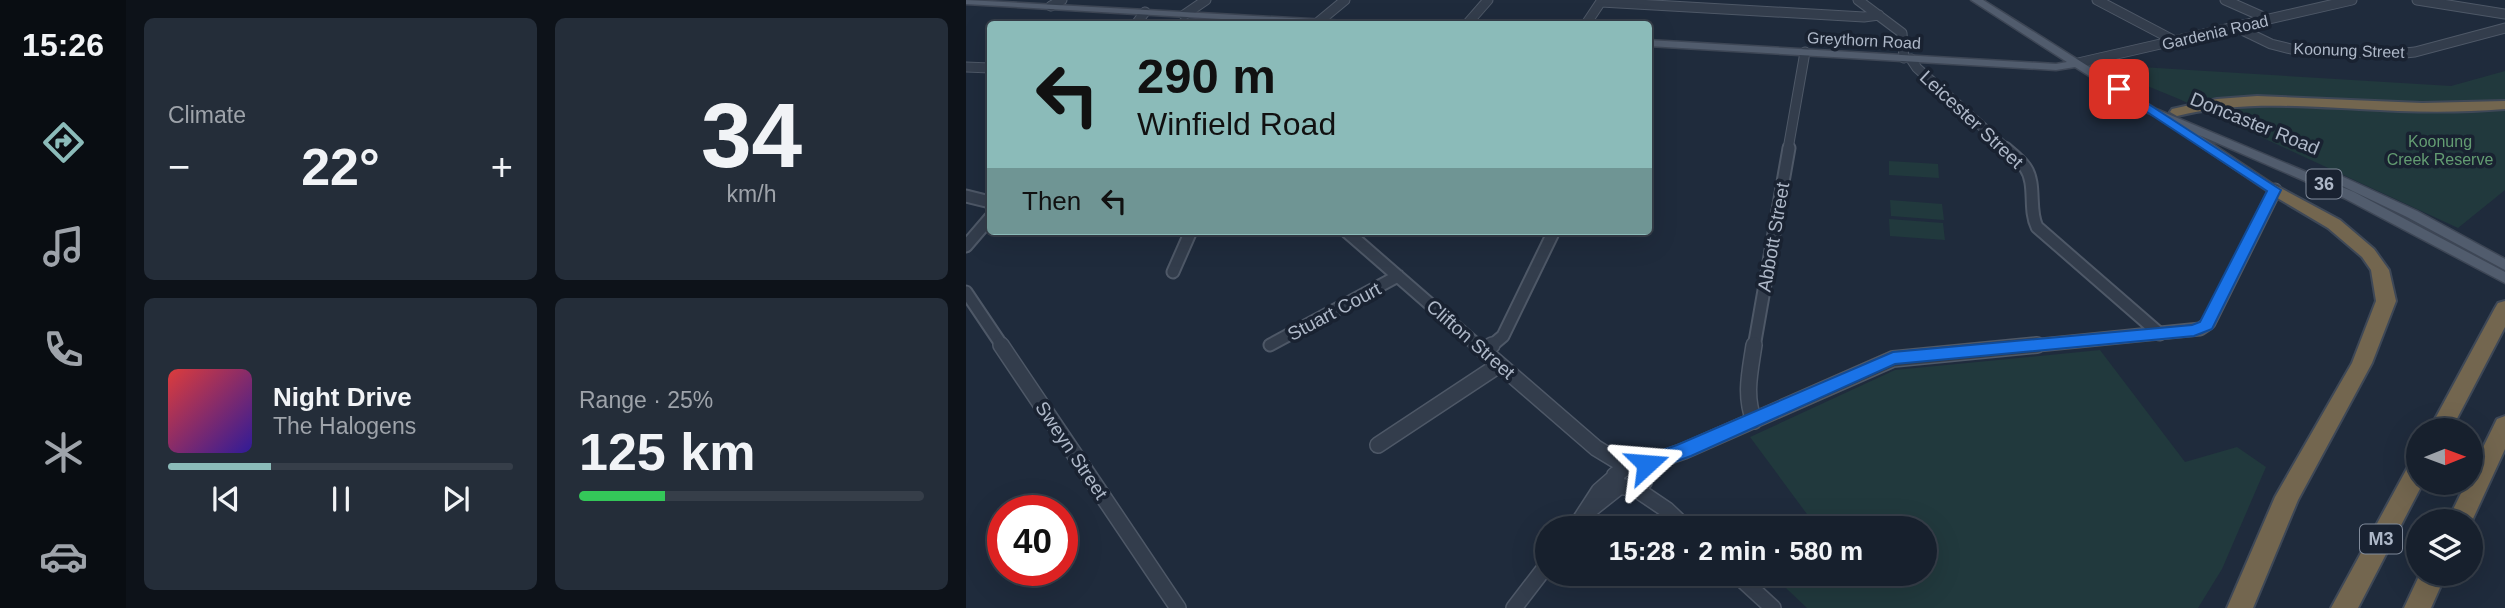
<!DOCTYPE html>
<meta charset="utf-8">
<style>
:root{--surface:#17202d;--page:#242d39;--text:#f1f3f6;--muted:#9ea3aa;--line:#363e49;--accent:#8bbbb9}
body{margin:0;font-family:Arial,sans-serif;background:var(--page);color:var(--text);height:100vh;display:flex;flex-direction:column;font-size:26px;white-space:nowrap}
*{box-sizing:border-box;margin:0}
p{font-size:23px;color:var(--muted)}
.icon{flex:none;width:38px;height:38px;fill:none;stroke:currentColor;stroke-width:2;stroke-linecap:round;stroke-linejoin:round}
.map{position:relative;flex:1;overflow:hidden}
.side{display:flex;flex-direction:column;gap:18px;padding:18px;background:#0d1219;width:840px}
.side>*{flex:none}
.hud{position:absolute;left:21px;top:21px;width:665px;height:214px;border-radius:7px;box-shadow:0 7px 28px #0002,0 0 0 2px var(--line);background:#8bbbb9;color:#111;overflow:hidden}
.needle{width:46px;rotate:89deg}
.controls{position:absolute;left:1440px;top:418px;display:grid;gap:14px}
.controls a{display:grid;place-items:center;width:77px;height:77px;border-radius:50%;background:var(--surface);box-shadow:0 7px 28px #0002,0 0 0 2px var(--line);font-size:35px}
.speed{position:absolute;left:21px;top:495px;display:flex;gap:14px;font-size:35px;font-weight:700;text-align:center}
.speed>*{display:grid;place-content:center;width:91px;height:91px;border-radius:50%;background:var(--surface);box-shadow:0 7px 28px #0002,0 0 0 2px var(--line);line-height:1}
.speed .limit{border:10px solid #d22;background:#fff;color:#111}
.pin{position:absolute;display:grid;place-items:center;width:60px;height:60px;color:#fff;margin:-30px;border-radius:14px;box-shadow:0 4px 10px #0006}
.me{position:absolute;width:77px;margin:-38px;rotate:71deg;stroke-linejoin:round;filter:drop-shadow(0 0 5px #0008)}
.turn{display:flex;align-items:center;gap:24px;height:147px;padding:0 35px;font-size:32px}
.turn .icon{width:91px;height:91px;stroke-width:2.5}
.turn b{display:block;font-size:49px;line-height:60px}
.then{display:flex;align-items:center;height:66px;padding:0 35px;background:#0003;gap:14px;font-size:26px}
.big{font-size:52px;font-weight:700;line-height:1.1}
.side .tile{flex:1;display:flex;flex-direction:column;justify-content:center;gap:10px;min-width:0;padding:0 24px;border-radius:10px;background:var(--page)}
.side .dial{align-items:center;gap:0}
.dial b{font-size:91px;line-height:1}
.song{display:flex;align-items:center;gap:21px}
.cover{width:84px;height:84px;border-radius:10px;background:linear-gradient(135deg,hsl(0 70% 55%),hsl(250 70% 35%))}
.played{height:7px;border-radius:4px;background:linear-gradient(90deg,var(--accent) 30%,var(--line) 30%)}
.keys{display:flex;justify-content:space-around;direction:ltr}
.heat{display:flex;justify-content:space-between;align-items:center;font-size:38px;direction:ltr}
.charge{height:10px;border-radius:5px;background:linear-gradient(90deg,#34c759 25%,var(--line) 0)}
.side .tiles{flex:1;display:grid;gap:18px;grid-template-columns:repeat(2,1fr)}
.trip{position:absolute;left:569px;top:516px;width:402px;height:70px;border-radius:35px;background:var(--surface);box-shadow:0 7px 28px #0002,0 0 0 2px var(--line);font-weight:700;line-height:70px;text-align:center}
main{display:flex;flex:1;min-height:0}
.dock{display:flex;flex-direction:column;width:126px;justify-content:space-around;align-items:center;background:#090d12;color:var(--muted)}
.dock .icon{width:49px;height:49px}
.dock .active{color:var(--accent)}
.dock b{font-size:32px;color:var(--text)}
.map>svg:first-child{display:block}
.green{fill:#21393d}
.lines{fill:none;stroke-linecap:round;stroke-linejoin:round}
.minor-far2-casing{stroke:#4e5867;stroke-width:11}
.minor-far1-casing{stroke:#4e5867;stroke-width:15}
.minor-casing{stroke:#4e5867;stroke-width:18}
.major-casing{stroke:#3d4655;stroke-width:3}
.highway-casing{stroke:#3e4857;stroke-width:4}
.minor-far2{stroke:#333d4c;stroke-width:9}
.minor-far1{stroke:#333d4c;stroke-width:11}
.minor{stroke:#333d4c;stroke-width:15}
.major{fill:#515c6d;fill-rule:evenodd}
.highway{fill:#73664f;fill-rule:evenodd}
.route{fill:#1a73e8;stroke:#114b97;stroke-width:2}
.labels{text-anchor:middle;stroke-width:7;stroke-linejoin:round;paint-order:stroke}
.far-street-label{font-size:16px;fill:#aeb8c8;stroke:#192231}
.far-park-label{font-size:16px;fill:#639c72;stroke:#192231}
.shield{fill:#192231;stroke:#818b9b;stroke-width:2}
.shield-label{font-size:18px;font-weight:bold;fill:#aeb8c8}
.street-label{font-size:19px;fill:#aeb8c8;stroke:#192231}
</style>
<main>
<nav class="dock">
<b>15:26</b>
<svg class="icon active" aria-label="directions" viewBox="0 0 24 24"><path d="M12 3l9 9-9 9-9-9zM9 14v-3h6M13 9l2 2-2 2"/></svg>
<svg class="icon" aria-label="music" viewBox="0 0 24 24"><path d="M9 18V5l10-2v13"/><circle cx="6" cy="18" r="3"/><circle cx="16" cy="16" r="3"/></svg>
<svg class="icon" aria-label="phone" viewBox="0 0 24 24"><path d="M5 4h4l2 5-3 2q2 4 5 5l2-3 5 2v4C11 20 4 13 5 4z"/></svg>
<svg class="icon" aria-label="climate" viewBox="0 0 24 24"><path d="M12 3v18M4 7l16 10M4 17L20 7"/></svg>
<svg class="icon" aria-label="car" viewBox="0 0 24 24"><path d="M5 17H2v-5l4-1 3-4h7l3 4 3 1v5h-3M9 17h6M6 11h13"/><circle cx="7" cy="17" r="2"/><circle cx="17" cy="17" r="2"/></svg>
</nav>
<section class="side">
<div class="tiles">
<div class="tile"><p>Climate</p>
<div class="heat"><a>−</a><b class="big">22°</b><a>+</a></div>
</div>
<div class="tile dial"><b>34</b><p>km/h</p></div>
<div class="tile">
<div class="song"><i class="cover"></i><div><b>Night Drive</b><p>The Halogens</p></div></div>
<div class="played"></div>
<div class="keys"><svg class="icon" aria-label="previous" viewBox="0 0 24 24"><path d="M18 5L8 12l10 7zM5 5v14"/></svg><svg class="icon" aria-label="pause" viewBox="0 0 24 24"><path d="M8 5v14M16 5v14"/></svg><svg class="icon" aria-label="next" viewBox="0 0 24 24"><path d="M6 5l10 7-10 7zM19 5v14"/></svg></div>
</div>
<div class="tile"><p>Range · 25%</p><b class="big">125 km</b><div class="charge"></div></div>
</div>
</section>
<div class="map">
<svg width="1539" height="608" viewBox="0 0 1539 608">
<rect width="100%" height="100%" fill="#1f2b3c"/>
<!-- green -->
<path class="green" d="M1139,62L1142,65L1485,86L1539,71V190L1492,228L1213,99L1130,65Z
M923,161L972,164L973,178L923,175Z
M924,200L976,204L978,220L925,216Z
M923,219L977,223L979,240L924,236Z
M1134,350L1219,462L1271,447L1300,467L1256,569L1232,608H841L805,574H959V528H845L849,525L784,437L929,370Z"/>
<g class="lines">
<!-- minor-far2 casing -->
<g class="minor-far2-casing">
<path id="minor-far2" d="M892,0L936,33L938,58
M1131,0L1209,41
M1259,0L1302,19
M1451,0L1539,14
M635,2L898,17L913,15
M85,6L96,0
M218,15L240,0
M170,24L179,12
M350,24L379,0
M501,24L522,0
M620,24L636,0
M1270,27L1305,44L1325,49L1429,54L1449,52L1539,28
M945,59L951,68L1041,149
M1112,63L1386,0
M0,67L24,68
M822,149L839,52"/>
</g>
<!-- minor-far1 casing -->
<g class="minor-far1-casing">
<path id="minor-far1" d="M1039,148C1045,153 1054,160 1059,167C1071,184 1062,209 1071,227L1194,334
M0,196L24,202
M380,231L513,347
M0,246L24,218
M207,272L225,231
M0,292L37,347
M304,345L432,276
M524,347L537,336L588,231
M788,347L823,148
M1053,347L1234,329L1243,323L1309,190"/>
</g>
<!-- minor casing -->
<g class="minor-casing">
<path id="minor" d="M35,345L212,608
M511,345L630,448L663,468
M518,351L526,345
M788,421C778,395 784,372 788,345
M412,445L533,365
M659,468H669L677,472L678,482L664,488L653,486L649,475Z
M669,468L718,451L927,359L1071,345
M667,487L701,510L720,528
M625,509L654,486
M609,528L633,491L649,477
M770,574L807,608
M548,608L581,565"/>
</g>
<!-- major casing -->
<g class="major-casing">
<path id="major" d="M0,0L380,21L385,24H339L0,4Z
M1005,0H1017L1190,109L1388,192L1539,272V283L1378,198L1233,135L1316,190L1314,193H1304L1221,137L1229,134L1182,113L1109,67L1090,70L682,46V40L1090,64L1101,62Z
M1373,175L1451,211L1539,259V270L1441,217L1368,182L1366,179Z"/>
</g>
<!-- highway casing -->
<g class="highway-casing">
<path id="highway" d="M1291,96L1456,103L1539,101V109C1490,113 1442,112 1393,109C1331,106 1272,101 1211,116L1204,112L1206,109L1251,99Z
M1309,185L1374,220L1408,249L1423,270L1430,301L1406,363L1332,500L1287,608H1261L1309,497L1386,363L1410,301L1405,270L1396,257L1362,228L1303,193L1301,190L1303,187Z
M1539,301V327L1485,430H1463L1529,308L1532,303Z
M1539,416V449L1505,523L1481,522L1500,483H1505V472L1531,419Z
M1452,460V483H1457L1392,608H1365L1444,463Z
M1454,574H1480L1465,608H1438Z"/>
</g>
<!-- minor-far2 -->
<use href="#minor-far2" class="minor-far2"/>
<!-- minor-far1 -->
<use href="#minor-far1" class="minor-far1"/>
<!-- minor -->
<use href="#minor" class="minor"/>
<!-- major -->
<use href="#major" class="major"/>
<!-- highway -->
<use href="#highway" class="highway"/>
</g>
<!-- route -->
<path class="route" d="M1153,85L1315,190L1246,329L1228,336L929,364L725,456L681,472L674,469L671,464L674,458L711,445L927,352L1226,325L1234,322L1301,191L1149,91L1147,89Z"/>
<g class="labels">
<!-- far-street labels -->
<g class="far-street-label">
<text transform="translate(1249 32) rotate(-13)" y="6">Gardenia Road</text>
<text transform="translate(898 40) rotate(3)" y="6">Greythorn Road</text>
<text transform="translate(1383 50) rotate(2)" y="6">Koonung Street</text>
</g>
<!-- far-park labels -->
<g class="far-park-label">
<text x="1474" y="147">Koonung<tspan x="1474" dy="18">Creek Reserve</tspan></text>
</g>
<!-- shield labels -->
<g class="shield">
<rect x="1340.5" y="169.5" width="35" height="29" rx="5"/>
<rect x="1394" y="524.5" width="42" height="29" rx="5"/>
</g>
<g class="shield-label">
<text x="1358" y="190">36</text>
<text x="1415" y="545">M3</text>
</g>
<!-- street labels -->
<g class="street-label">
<text transform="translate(1006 119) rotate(43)" y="7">Leicester Street</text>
<text transform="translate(1289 123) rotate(22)" y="7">Doncaster Road</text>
<text transform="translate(807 237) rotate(-80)" y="7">Abbott Street</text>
<text transform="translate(368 311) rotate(-28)" y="7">Stuart Court</text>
<text transform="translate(505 339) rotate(41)" y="7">Clifton Street</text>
<text transform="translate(106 450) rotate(56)" y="7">Sweyn Street</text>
</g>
</g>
</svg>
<div class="controls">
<a><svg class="needle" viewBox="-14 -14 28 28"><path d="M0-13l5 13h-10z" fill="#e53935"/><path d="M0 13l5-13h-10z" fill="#9ea3aa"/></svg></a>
<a><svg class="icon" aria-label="layers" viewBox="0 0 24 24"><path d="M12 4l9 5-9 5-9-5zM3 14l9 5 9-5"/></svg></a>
</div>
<div class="speed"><div class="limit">40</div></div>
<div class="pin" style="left:1153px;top:89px;background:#d93025"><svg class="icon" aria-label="arrive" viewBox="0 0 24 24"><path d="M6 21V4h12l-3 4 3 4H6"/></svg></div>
<svg class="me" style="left:681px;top:464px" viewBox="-20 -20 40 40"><path d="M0-17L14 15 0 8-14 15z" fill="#1a73e8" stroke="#fff" stroke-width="4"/></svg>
<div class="trip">15:28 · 2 min · 580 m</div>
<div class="hud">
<div class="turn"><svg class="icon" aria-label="left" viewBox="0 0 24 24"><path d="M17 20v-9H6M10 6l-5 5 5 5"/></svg><div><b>290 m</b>Winfield Road</div></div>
<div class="then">Then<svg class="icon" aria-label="left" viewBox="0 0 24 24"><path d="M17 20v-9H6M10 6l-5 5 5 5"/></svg></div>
</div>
</div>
</main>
